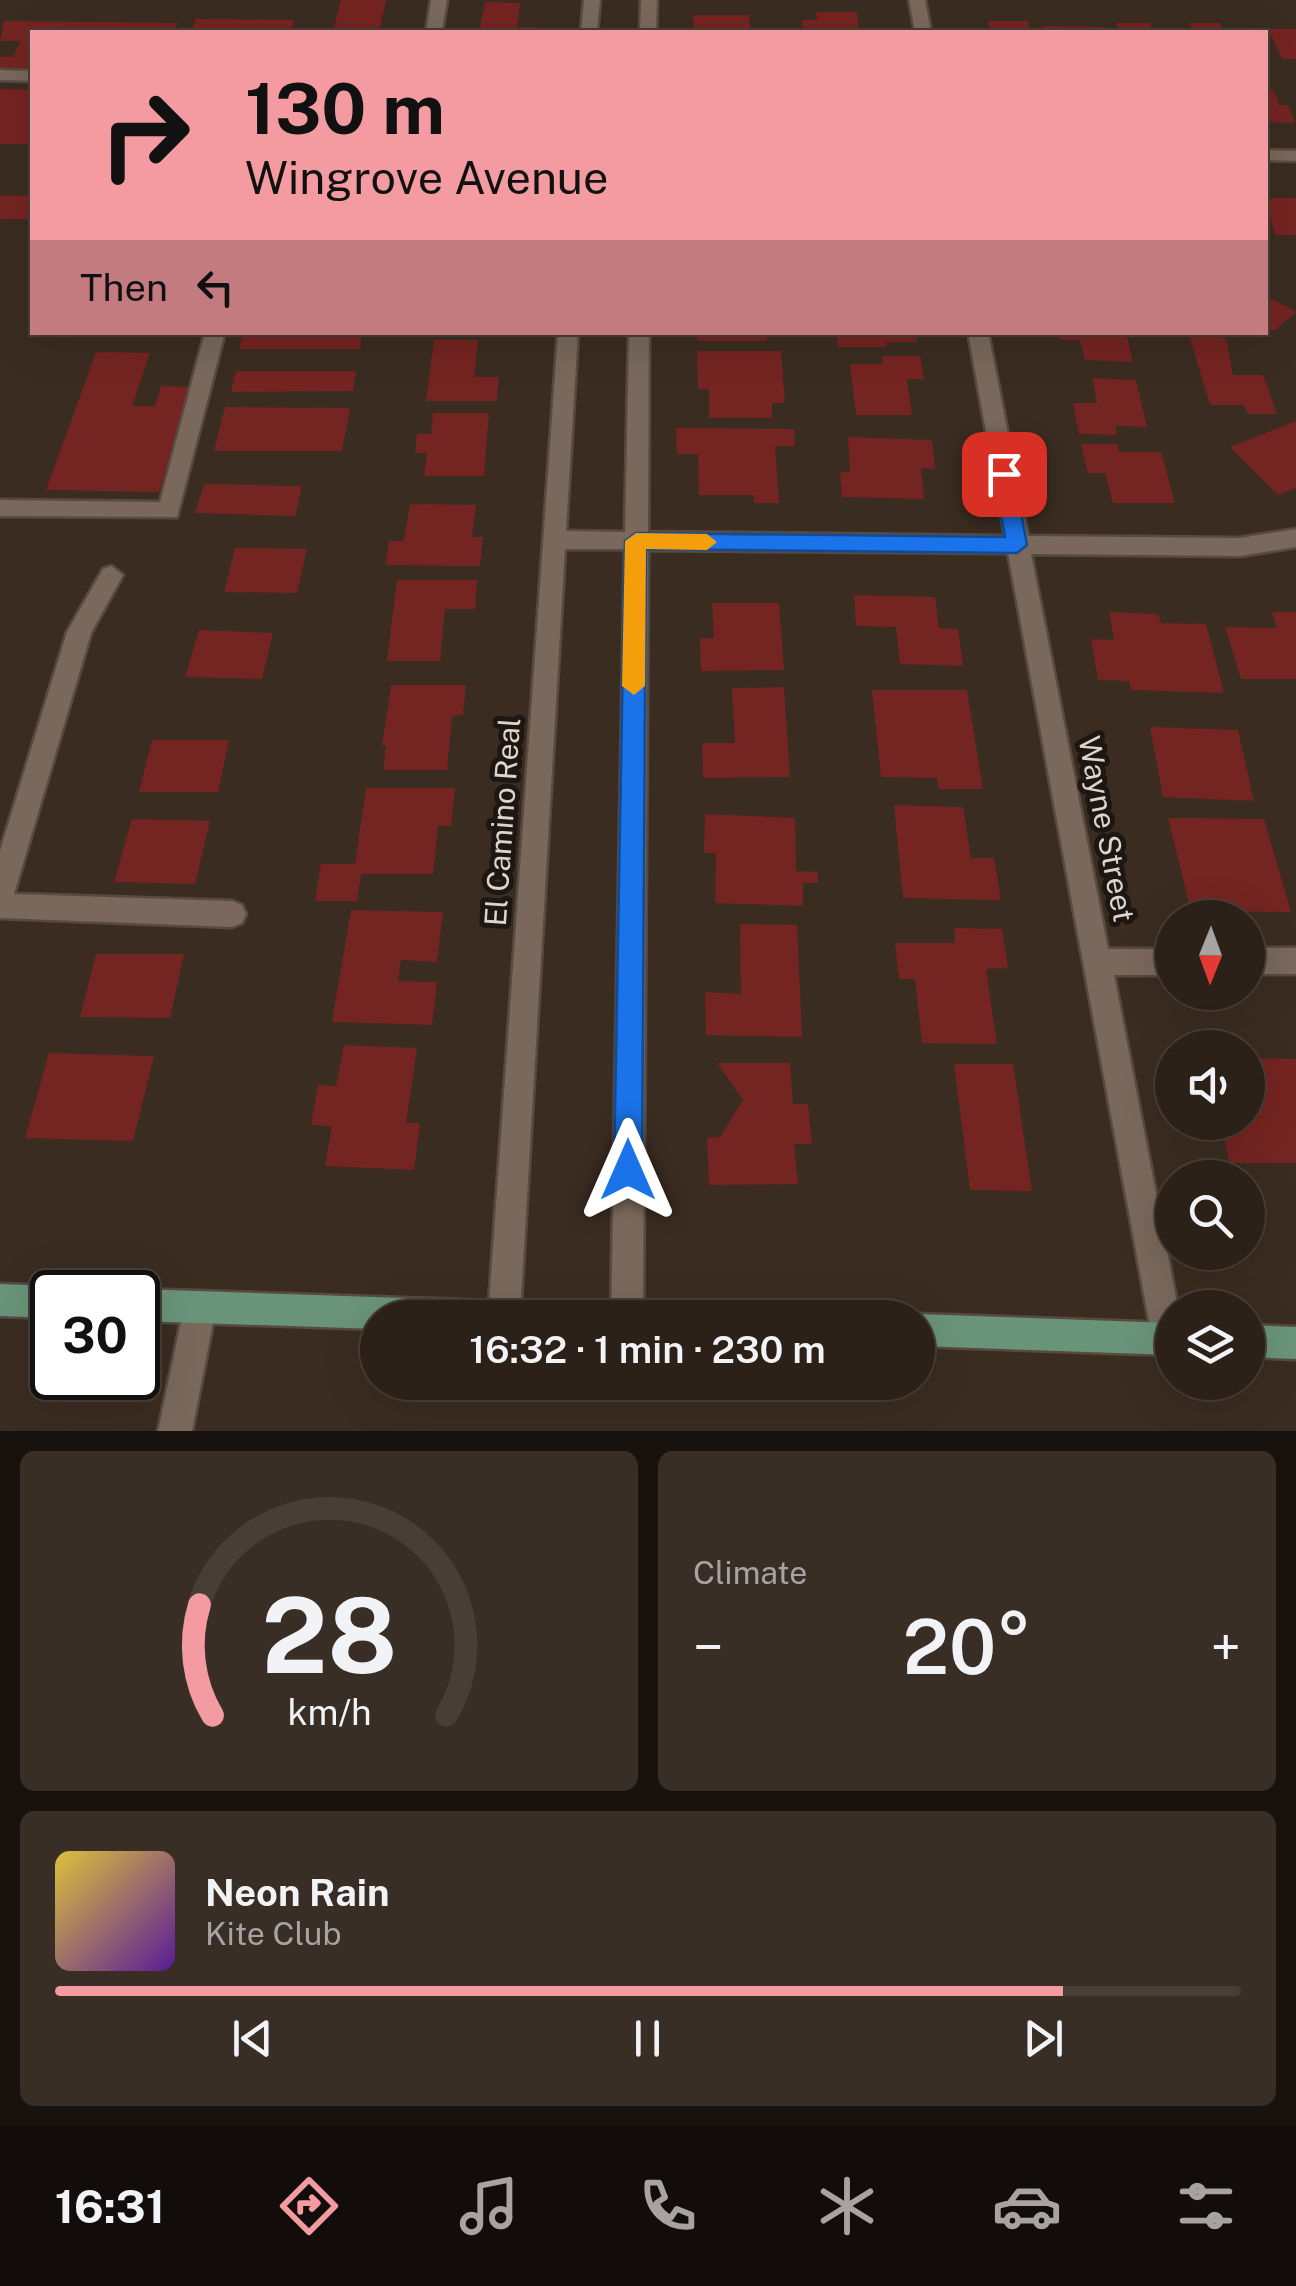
<!DOCTYPE html>
<meta charset="utf-8">
<style>
:root{--surface:#2c2119;--page:#382e26;--text:#f1f3f6;--muted:#a6a3a2;--line:#483e38;--accent:#f49aa1}
body{margin:0;font-family:"Public Sans",sans-serif;background:var(--page);color:var(--text);height:100vh;display:flex;flex-direction:column;font-size:38px;white-space:nowrap}
*{box-sizing:border-box;margin:0}
p{font-size:32px;color:var(--muted)}
.icon{flex:none;width:55px;height:55px;fill:none;stroke:currentColor;stroke-width:2;stroke-linecap:round;stroke-linejoin:round}
.map{position:relative;height:1431px;overflow:hidden}
.drawer{display:flex;flex-direction:column;gap:20px;padding:20px;background:#18120e;flex:1}
.drawer>*{flex:none}
.guide{position:absolute;left:30px;top:30px;width:1238px;height:305px;border-radius:0px;box-shadow:0 10px 40px #0002,0 0 0 2px var(--line);background:#f49aa1;color:#111;overflow:hidden}
.needle{width:65px;rotate:181deg}
.tools{position:absolute;left:1155px;top:900px;display:grid;gap:20px}
.tools a{display:grid;place-items:center;width:110px;height:110px;border-radius:50%;background:var(--surface);box-shadow:0 10px 40px #0002,0 0 0 2px var(--line);font-size:50px}
.speed{position:absolute;left:30px;top:1270px;display:flex;gap:20px;font-size:50px;font-weight:700;text-align:center}
.speed>*{display:grid;place-content:center;width:130px;height:130px;border-radius:50%;background:var(--surface);box-shadow:0 10px 40px #0002,0 0 0 2px var(--line);line-height:1}
.speed .limit{border:5px solid #111;border-radius:15px;background:#fff;color:#111}
.pin{position:absolute;display:grid;place-items:center;width:85px;height:85px;color:#fff;margin:-42px;border-radius:20px;box-shadow:0 5px 15px #0006}
.me{position:absolute;width:110px;margin:-55px;rotate:0deg;stroke-linejoin:round;filter:drop-shadow(0 0 8px #0008)}
.turn{display:flex;align-items:center;gap:35px;height:210px;padding:0 50px;font-size:45px}
.turn .icon{width:130px;height:130px;stroke-width:2.5}
.turn b{display:block;font-size:70px;line-height:85px}
.then{display:flex;align-items:center;height:95px;padding:0 50px;background:#0003;gap:20px;font-size:38px}
.big{font-size:75px;font-weight:600;line-height:1.1}
.drawer .widget{flex:1;display:flex;flex-direction:column;justify-content:center;gap:15px;min-width:0;padding:0 35px;border-radius:15px;background:var(--page)}
.drawer .dial{align-items:center;gap:0}
.dial svg{height:260px;overflow:visible;fill:none;stroke:var(--line);stroke-width:7;stroke-linecap:round;text-anchor:middle}
.dial text{fill:var(--text);stroke:none}
.song{display:flex;align-items:center;gap:30px}
.cover{width:120px;height:120px;border-radius:15px;background:linear-gradient(135deg,hsl(50 70% 55%),hsl(270 70% 35%))}
.played{height:10px;border-radius:5px;background:linear-gradient(90deg,var(--accent) 85%,var(--line) 85%)}
.keys{display:flex;justify-content:space-around;direction:ltr}
.heat{display:flex;justify-content:space-between;align-items:center;font-size:55px;direction:ltr}
.drawer .tiles{flex:1;display:grid;gap:20px;grid-template-columns:1fr 1fr}
.widget:last-child{grid-column:span 2}
.trip{position:absolute;left:360px;top:1300px;width:575px;height:100px;border-radius:50px;background:var(--surface);box-shadow:0 10px 40px #0002,0 0 0 2px var(--line);font-weight:600;line-height:100px;text-align:center}
.menu{display:flex;height:160px;justify-content:space-around;align-items:center;background:#120d0a;color:var(--muted)}
.menu .icon{width:70px;height:70px}
.menu .active{color:var(--accent)}
.menu b{font-size:45px;color:var(--text)}
.map>svg:first-child{display:block}
.building{fill:#742421}
.lines{fill:none;stroke-linecap:round;stroke-linejoin:round}
.minor-casing{stroke:#564a41;stroke-width:5}
.major-casing{stroke:#564a41;stroke-width:5}
.minor{fill:#79685b;fill-rule:evenodd}
.major{fill:#69947a;fill-rule:evenodd}
.route{fill:#1a73e8;stroke:#114b97;stroke-width:2.5}
.slow{fill:#f59e0b}
.labels{text-anchor:middle;stroke-width:10;stroke-linejoin:round;paint-order:stroke}
.street-label{font-size:30px;fill:#ddd4cd;stroke:#1d1611}
</style>
<div class="map">
<svg width="1296" height="1431" viewBox="0 0 1296 1431">
<rect width="100%" height="100%" fill="#3b2c21"/>
<!-- building -->
<path class="building" d="M341,0H386L379,32H333Z
M485,2L520,3L517,27H537L536,32H479Z
M816,12H857L859,32H803L802,20H817Z
M693,15H749L751,32L694,30Z
M196,19L294,20L291,32H191Z
M4,21L178,23L174,32H32V70H0V57H13L21,41H0Z
M988,21H1028L1031,32H991Z
M1116,23H1150L1153,32H1119Z
M1190,23H1220L1224,32H1193Z
M1042,26L1103,27L1105,32H1044Z
M1268,29H1296V59H1282Z
M0,89L32,90V144H0Z
M1265,89L1274,90L1279,105H1288L1295,123L1265,122Z
M32,195V219H0V196Z
M1265,198H1296V235H1275Z
M1265,295L1296,312L1274,331L1265,326Z
M243,332H362L360,349H239Z
M697,332H766L767,341H697Z
M836,332H916L917,342H886L887,347H838Z
M1058,332H1139L1140,336H1127L1133,362L1085,360L1080,340H1059Z
M1189,335L1226,338L1233,375H1263L1277,414H1248L1244,405H1210Z
M434,340H478L474,377H499L497,401H426Z
M697,351H781L785,403H772V418H709V389H698Z
M96,352L150,353L132,406H155L161,386L190,387L159,492L46,490Z
M882,356H920L924,379H907L912,415H856L850,364H883Z
M236,371H356L353,391L231,392Z
M1092,378L1136,380L1147,427L1115,426L1117,435L1079,434L1073,403H1097Z
M225,407L350,408L342,451H214Z
M433,413H489L484,476H424L427,453H415L417,434H431Z
M1296,421V488L1278,495L1230,447Z
M676,428L794,429L795,446H775L779,503H754V495H699L698,454H677Z
M848,437L932,440L935,469L921,468L924,499L842,497L840,472H850Z
M1081,444H1117L1119,452H1161L1175,503H1113L1105,473H1088Z
M204,484L302,486L295,516L195,513Z
M410,504L476,505L472,537H483L480,566L386,565L389,541H404Z
M235,548L307,549L297,593L224,592Z
M397,580H477L475,609H445L440,661H387Z
M854,595L935,597L939,628L958,629L963,666L900,664L896,627L856,626Z
M712,603H779L784,670L701,671L700,638H714Z
M1109,612L1158,614L1161,623L1206,624L1224,693L1131,690L1129,681L1098,680L1091,639L1114,640Z
M1272,612H1296V679H1241L1225,627L1277,628Z
M199,630L273,633L262,679L185,677Z
M391,685H466L463,715L452,716L447,770H383L386,746H382Z
M784,687L790,777L703,778L702,743H735L732,688Z
M872,690H967L983,789H939L937,778L881,777Z
M1150,727L1238,730L1254,801L1163,797Z
M152,740H229L218,792H139Z
M366,788H455L451,826H438L433,874H361L357,901H315L321,864H355Z
M894,805L963,807L971,858H994L1001,900L903,898Z
M705,814L795,818L796,871L818,872V883H803V906L715,903L716,853H704Z
M1168,818L1264,819L1291,912L1191,911Z
M132,819L210,821L195,884L114,882Z
M351,910L443,912L437,962L401,960L398,981L437,982L432,1025L332,1022Z
M740,924L797,925L802,1037L706,1035L705,992L741,994Z
M954,928L1002,929L1008,968L986,969L997,1044L922,1043L915,979H899L895,943H955Z
M96,954H184L170,1018L80,1017Z
M344,1045L417,1048L406,1123H420L414,1170L325,1166L332,1126L311,1125L318,1085L336,1086Z
M49,1053L154,1056L133,1141L25,1138Z
M1248,1058L1296,1059V1163H1230L1220,1122H1248Z
M717,1063H790L793,1104H808L812,1144H794L798,1184L709,1185L707,1138L720,1137L743,1100Z
M954,1064H1013L1032,1191L970,1190Z"/>
<g class="lines">
<!-- minor casing -->
<g class="minor-casing">
<path id="minor" d="M431,0H447L442,32H426Z
M584,0H600L597,32H581Z
M641,0H657L656,32H640Z
M909,0H925L931,32H915Z
M0,70L32,71V81L0,80Z
M1265,150L1296,151V161L1265,160Z
M205,332H225L177,517L0,516V500L160,502Z
M558,332H578L566,531L625,532L629,332H649L648,532L1005,536L968,332H988L1028,536L1240,538L1296,529V547L1240,556L1031,554L1108,949H1172V975H1114L1178,1308H1172V1352L1156,1350L1152,1338L1008,553L648,550L643,1318H611L625,549H565L520,1317L488,1318Z
M111,566L123,575L91,633L14,894L232,901L242,905L246,914L242,923L232,927L0,918V851L67,632L103,569Z
M1248,948H1296V974H1248Z
M200,1291L211,1296L216,1307L192,1431H158L184,1307L189,1296Z"/>
</g>
<!-- major casing -->
<g class="major-casing">
<path id="major" d="M0,1284L52,1286L64,1292H52V1318L0,1316Z
M138,1289L527,1302L538,1307L543,1318H378V1329L138,1321V1292H129Z
M918,1314L1172,1323V1355L918,1346V1318H909Z
M1248,1325L1296,1327V1359L1248,1357Z"/>
</g>
<!-- minor -->
<use href="#minor" class="minor"/>
<!-- major -->
<use href="#major" class="major"/>
</g>
<!-- route -->
<path class="route" d="M1004,467L1014,474L1027,545L1017,553L646,549L642,1170L638,1180L628,1184L618,1180L614,1170L625,541L636,533L1005,537L994,474Z"/>
<!-- slow -->
<path class="slow" d="M636,533L707,534L717,542L707,550L646,549L645,686L634,695L622,686L625,541Z"/>
<g class="labels">
<!-- street labels -->
<g class="street-label">
<text transform="translate(503 822) rotate(-86)" y="10">El Camino Real</text>
<text transform="translate(1106 829) rotate(79)" y="10">Wayne Street</text>
</g>
</g>
</svg>
<div class="tools">
<a><svg class="needle" viewBox="-14 -14 28 28"><path d="M0-13l5 13h-10z" fill="#e53935"/><path d="M0 13l5-13h-10z" fill="#a6a3a2"/></svg></a>
<a><svg class="icon" aria-label="sound" viewBox="0 0 24 24"><path d="M4 9h4l5-4v14l-5-4H4zM17 9q2 3 0 6"/></svg></a>
<a><svg class="icon" aria-label="search" viewBox="0 0 24 24"><circle cx="10" cy="10" r="6"/><path d="M15 15l6 6"/></svg></a>
<a><svg class="icon" aria-label="layers" viewBox="0 0 24 24"><path d="M12 4l9 5-9 5-9-5zM3 14l9 5 9-5"/></svg></a>
</div>
<div class="speed"><div class="limit">30</div></div>
<div class="pin" style="left:1004px;top:474px;background:#d93025"><svg class="icon" aria-label="arrive" viewBox="0 0 24 24"><path d="M6 21V4h12l-3 4 3 4H6"/></svg></div>
<svg class="me" style="left:628px;top:1170px" viewBox="-20 -20 40 40"><path d="M0-17L14 15 0 8-14 15z" fill="#1a73e8" stroke="#fff" stroke-width="4"/></svg>
<div class="trip">16:32 · 1 min · 230 m</div>
<div class="guide">
<div class="turn"><svg class="icon" aria-label="right" viewBox="0 0 24 24"><path d="M7 20v-9h11M14 6l5 5-5 5"/></svg><div><b>130 m</b>Wingrove Avenue</div></div>
<div class="then">Then<svg class="icon" aria-label="left" viewBox="0 0 24 24"><path d="M17 20v-9H6M10 6l-5 5 5 5"/></svg></div>
</div>
</div>
<section class="drawer">
<div class="tiles">
<div class="widget dial"><svg viewBox="0 0 100 80">
<path d="M14 69A42 42 0 1 1 86 69"/>
<path d="M14 69A42 42 0 0 1 10 35" stroke="#f49aa1"/>
<text x="50" y="56" font-size="32" font-weight="700">28</text>
<text x="50" y="72" font-size="11">km/h</text>
</svg></div>
<div class="widget"><p>Climate</p>
<div class="heat"><a>−</a><b class="big">20°</b><a>+</a></div>
</div>
<div class="widget">
<div class="song"><i class="cover"></i><div><b>Neon Rain</b><p>Kite Club</p></div></div>
<div class="played"></div>
<div class="keys"><svg class="icon" aria-label="previous" viewBox="0 0 24 24"><path d="M18 5L8 12l10 7zM5 5v14"/></svg><svg class="icon" aria-label="pause" viewBox="0 0 24 24"><path d="M8 5v14M16 5v14"/></svg><svg class="icon" aria-label="next" viewBox="0 0 24 24"><path d="M6 5l10 7-10 7zM19 5v14"/></svg></div>
</div>
</div>
</section>
<nav class="menu">
<b>16:31</b>
<svg class="icon active" aria-label="directions" viewBox="0 0 24 24"><path d="M12 3l9 9-9 9-9-9zM9 14v-3h6M13 9l2 2-2 2"/></svg>
<svg class="icon" aria-label="music" viewBox="0 0 24 24"><path d="M9 18V5l10-2v13"/><circle cx="6" cy="18" r="3"/><circle cx="16" cy="16" r="3"/></svg>
<svg class="icon" aria-label="phone" viewBox="0 0 24 24"><path d="M5 4h4l2 5-3 2q2 4 5 5l2-3 5 2v4C11 20 4 13 5 4z"/></svg>
<svg class="icon" aria-label="climate" viewBox="0 0 24 24"><path d="M12 3v18M4 7l16 10M4 17L20 7"/></svg>
<svg class="icon" aria-label="car" viewBox="0 0 24 24"><path d="M5 17H2v-5l4-1 3-4h7l3 4 3 1v5h-3M9 17h6M6 11h13"/><circle cx="7" cy="17" r="2"/><circle cx="17" cy="17" r="2"/></svg>
<svg class="icon" aria-label="filters" viewBox="0 0 24 24"><path d="M4 7h16M4 17h16"/><circle cx="9" cy="7" r="2"/><circle cx="15" cy="17" r="2"/></svg>
</nav>
